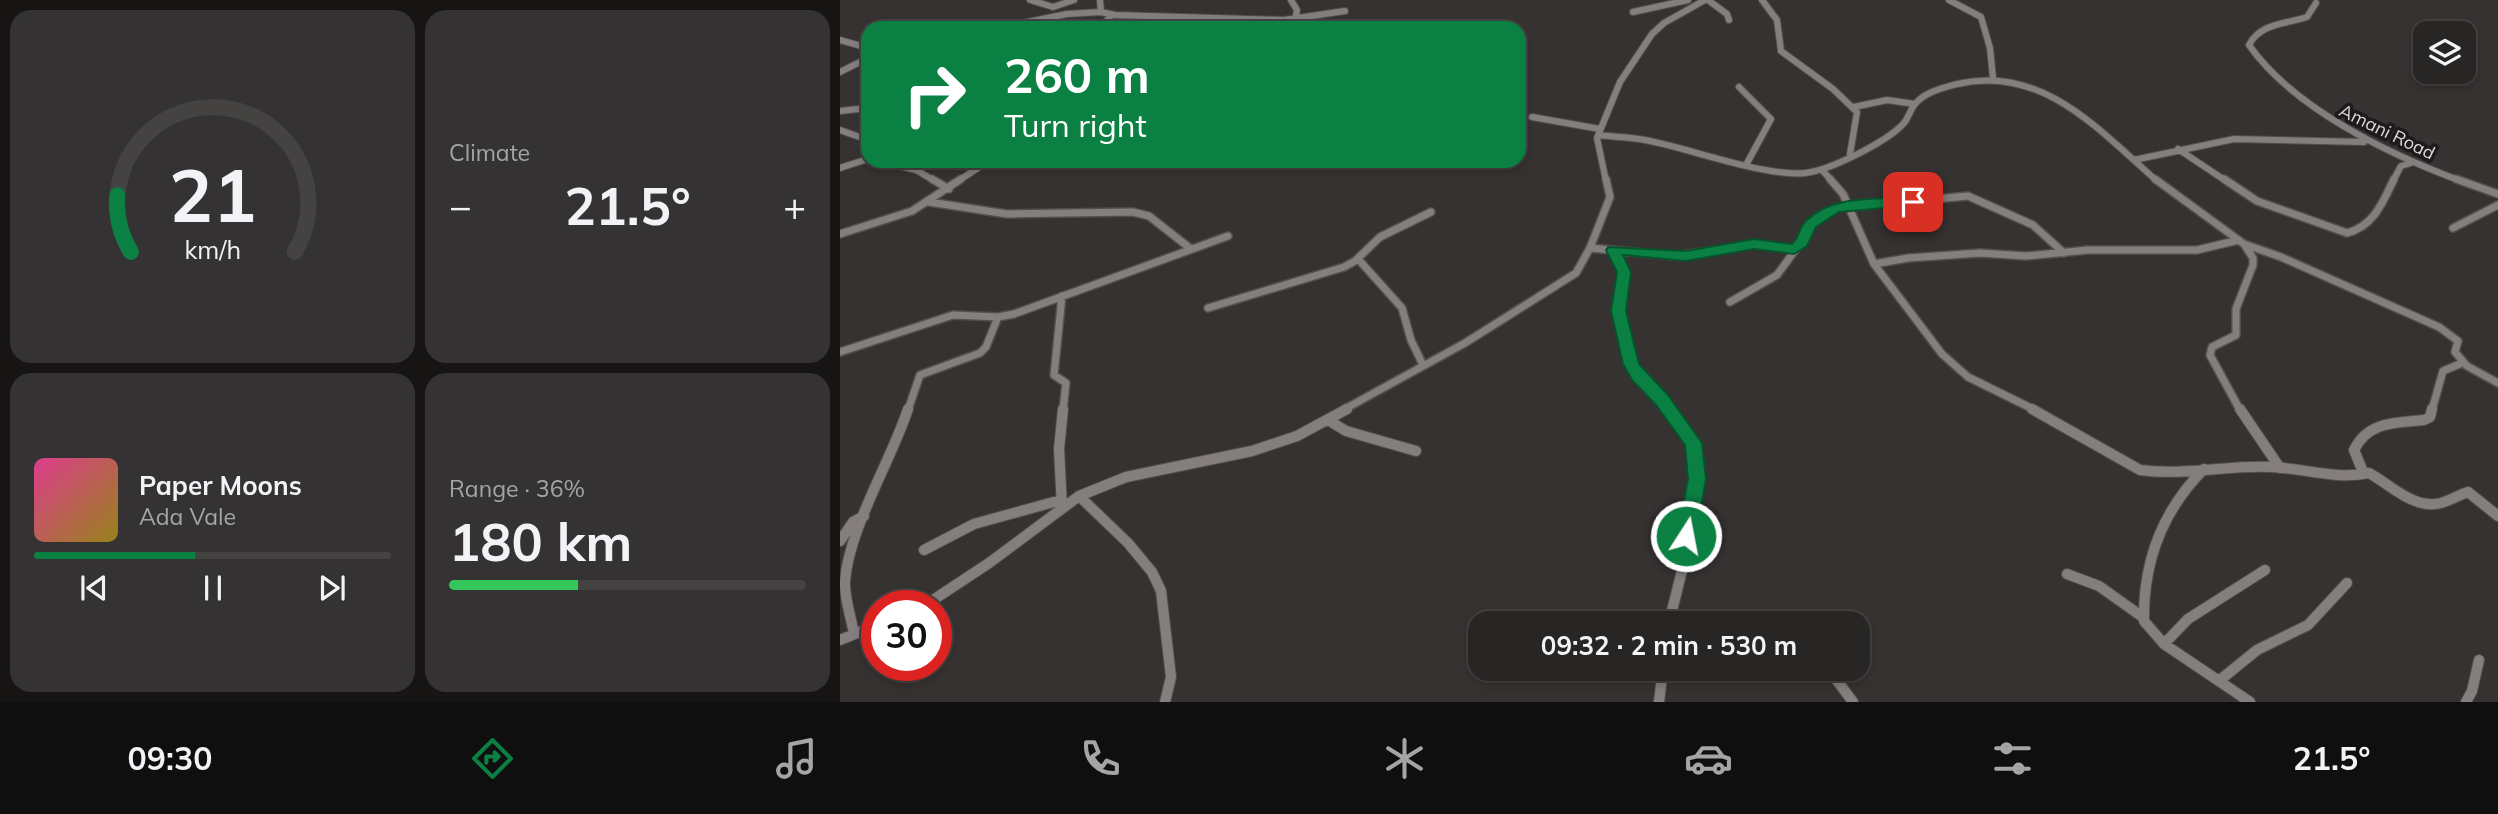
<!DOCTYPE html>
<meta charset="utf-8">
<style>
:root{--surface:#282625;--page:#343232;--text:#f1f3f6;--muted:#a5a5a7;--line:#444342;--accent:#0b8043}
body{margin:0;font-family:Mulish,sans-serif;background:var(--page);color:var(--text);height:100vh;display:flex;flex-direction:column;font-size:26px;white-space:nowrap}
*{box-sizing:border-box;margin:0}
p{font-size:23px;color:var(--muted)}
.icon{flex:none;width:38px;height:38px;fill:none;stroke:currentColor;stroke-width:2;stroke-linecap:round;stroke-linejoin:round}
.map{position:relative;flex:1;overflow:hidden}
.side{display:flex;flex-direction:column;gap:10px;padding:10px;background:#161514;width:840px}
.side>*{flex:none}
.banner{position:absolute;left:21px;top:21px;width:665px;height:147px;border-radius:21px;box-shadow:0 4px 10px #0003,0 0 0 2px var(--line);background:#0b8043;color:#fff;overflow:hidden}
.buttons{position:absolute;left:1573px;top:21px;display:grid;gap:14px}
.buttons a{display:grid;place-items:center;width:63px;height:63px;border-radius:14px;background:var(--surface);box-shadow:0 4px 10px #0003,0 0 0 2px var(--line);font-size:35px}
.speed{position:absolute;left:21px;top:590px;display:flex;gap:14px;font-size:35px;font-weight:700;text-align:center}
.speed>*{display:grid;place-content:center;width:91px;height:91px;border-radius:50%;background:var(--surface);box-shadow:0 4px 10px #0003,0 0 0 2px var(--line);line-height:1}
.speed .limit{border:10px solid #d22;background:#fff;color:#111}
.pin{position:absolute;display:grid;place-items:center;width:60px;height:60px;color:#fff;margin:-30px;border-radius:14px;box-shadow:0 4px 10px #0006}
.me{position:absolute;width:77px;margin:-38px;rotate:11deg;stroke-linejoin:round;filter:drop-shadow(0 0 5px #0008)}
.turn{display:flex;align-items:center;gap:24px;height:147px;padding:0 28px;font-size:32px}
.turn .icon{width:91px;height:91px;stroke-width:2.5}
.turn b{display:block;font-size:49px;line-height:60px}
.big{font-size:52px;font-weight:700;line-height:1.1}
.side .widget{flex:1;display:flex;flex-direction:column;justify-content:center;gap:10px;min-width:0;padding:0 24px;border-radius:21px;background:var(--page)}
.side .dial{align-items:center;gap:0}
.dial svg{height:182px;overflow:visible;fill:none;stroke:var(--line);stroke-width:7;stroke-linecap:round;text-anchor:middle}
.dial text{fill:var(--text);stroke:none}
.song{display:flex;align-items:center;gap:21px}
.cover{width:84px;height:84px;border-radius:10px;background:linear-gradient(135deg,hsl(330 70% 55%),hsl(50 70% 35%))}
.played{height:7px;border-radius:4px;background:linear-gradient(90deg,var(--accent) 45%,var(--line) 45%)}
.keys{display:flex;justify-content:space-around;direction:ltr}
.heat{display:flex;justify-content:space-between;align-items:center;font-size:38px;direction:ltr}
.charge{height:10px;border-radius:5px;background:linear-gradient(90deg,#34c759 36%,var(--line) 0)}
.side .tiles{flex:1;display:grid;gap:10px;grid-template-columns:repeat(2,1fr)}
.trip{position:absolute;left:628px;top:611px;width:402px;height:70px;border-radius:21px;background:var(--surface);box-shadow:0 4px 10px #0003,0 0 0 2px var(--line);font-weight:700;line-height:70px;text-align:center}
.dock{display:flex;height:112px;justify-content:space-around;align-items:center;background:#100f0f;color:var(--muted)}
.dock .icon{width:49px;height:49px}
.dock .active{color:var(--accent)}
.dock b{font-size:32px;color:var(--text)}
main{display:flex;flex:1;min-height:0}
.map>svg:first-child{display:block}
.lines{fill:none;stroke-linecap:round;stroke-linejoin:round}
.minor-far2-casing{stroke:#534f4e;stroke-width:8}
.minor-far1-casing{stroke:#534f4e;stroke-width:10}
.minor-casing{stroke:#534f4e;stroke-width:12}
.minor-far2{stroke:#847f7e;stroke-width:6}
.minor-far1{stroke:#847f7e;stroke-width:7}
.minor{stroke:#847f7e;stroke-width:10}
.route{fill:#0b8043;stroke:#07532c;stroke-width:2}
.labels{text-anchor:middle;stroke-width:7;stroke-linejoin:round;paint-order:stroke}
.far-street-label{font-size:18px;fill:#dcd9d8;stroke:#1c1a1a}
</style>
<main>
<section class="side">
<div class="tiles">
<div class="widget dial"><svg viewBox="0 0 100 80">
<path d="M14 69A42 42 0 1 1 86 69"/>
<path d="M14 69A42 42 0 0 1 8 44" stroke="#0b8043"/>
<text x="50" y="56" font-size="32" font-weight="700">21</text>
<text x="50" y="72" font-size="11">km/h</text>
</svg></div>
<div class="widget"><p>Climate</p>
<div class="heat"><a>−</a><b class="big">21.5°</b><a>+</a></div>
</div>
<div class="widget">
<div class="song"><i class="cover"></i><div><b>Paper Moons</b><p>Ada Vale</p></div></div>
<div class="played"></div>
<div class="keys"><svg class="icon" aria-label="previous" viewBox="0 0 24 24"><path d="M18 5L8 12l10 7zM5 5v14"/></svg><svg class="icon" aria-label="pause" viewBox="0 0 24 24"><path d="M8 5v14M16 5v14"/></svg><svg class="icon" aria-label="next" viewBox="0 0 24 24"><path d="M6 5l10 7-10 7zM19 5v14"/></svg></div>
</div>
<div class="widget"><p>Range · 36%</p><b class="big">180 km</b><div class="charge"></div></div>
</div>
</section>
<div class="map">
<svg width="1658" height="702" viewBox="0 0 1658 702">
<rect width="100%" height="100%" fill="#363231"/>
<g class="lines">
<!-- minor-far2 casing -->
<g class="minor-far2-casing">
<path id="minor-far2" d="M190,0L213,7L234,0
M260,0L261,12L275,15L444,20L505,11
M451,0L457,10L455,21
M868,0L887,14L889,20
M922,0L937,20L941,51L993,89L1017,112L1010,154
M1109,0L1141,17L1150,48L1153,78
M1476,3L1467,17C1446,24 1420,23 1409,45C1453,108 1550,155 1621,181
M793,12L848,0
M158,28L227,14L261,12
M260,28L272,15
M0,40L28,48
M0,72L28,58
M899,87L931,119L906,165
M1014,107L1047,100L1075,104
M0,111L28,108
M692,117L760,129
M0,130L28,140
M758,135C774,137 790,137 805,140C846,147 936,181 971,172C996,167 1048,141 1064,123C1069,117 1070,110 1075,104C1085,92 1102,88 1117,84C1202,64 1259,130 1317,181
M1338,149L1386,181
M1294,160L1394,139L1524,142
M40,161L76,170L95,181
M0,168L28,159
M982,170L992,181
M118,181L149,161
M766,181L757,138L780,82L812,34L824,23L865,0
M1553,181L1561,166L1571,163"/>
</g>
<!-- minor-far1 casing -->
<g class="minor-far1-casing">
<path id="minor-far1" d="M92,179L109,189
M990,179L1003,194L1034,264L1102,354L1128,377L1195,410
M1315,179L1404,244L1413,258V265L1396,309V335L1372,347L1370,355L1400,410
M1384,179L1417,201L1507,233C1534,226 1543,202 1554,179
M1616,179L1658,194
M89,202L167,214L293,212L309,216L351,249
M1613,228L1658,205
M0,234L72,211L121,179
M1404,244L1441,257L1599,327L1618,341L1615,352L1627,366L1658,383
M750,248L836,256L918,244L952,250L962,243L970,224L996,208L1128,196L1193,225L1224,253
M773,250C789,276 780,280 779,306C777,351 800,380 829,410
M519,260L562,308L571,340L583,365
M1034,264L1068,258L1140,253L1186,256L1248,250H1357L1399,240
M222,296L214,375L226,383L223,410
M890,302L937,275L956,249
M368,308L504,267L515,261L540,237L591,212
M0,352L113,315L158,317L174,314L388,236
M68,410L80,375L140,353L146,347L158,317
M503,410L625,343L736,273L750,248L770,197L766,179
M1592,410L1603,371L1622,363"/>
</g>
<!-- minor casing -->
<g class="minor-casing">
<path id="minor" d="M827,409C835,417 846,427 851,438C870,477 839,580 829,623
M1192,409L1300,470C1343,476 1388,465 1431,467C1464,468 1496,480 1529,473C1551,485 1574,510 1601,503C1611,500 1619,495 1628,492L1658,516
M1400,409L1440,468
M488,420L506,431L576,451
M1364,469C1322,511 1303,561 1304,621L1324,644L1410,702
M1523,472L1514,450C1528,421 1556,423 1584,420L1590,417L1592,409
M239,496L288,543L312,572L321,591L331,677L325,702
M222,508L219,449L223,409
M0,541L13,522L24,516
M84,550L134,524L221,500
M1227,574L1259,586L1304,618
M84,606L149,563L239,496L286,477L412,451L457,436L507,409
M14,634C11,617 4,597 5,581C9,528 51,461 68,409
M0,640L37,625
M1324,644L1348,619L1425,570
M993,675L1013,702
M1380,680L1417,650L1468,625L1507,583
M819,702L823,668
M1626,702L1632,691L1639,660"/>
</g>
<!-- minor-far2 -->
<use href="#minor-far2" class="minor-far2"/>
<!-- minor-far1 -->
<use href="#minor-far1" class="minor-far1"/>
<!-- minor -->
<use href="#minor" class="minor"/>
</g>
<!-- route -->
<path class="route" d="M1073,197L1078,199V205L999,212L976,227L967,246L954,254L914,249L846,261L783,255L791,272L786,311L799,364L828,395L862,443L866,479L856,536L853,542L846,544L840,542L837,536L848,479L845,445L816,405L792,380L783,364L771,311L777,272L766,250L768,247L846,251L914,239L952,244C959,238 959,227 966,221C992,194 1039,200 1073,197Z"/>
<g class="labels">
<!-- far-street labels -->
<g class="far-street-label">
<text transform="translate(1547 132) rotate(26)" y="6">Amani Road</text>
</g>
</g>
</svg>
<div class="buttons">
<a><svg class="icon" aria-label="layers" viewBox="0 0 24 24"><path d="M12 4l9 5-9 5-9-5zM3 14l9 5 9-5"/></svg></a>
</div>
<div class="speed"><div class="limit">30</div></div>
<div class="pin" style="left:1073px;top:202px;background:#d93025"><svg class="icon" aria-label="arrive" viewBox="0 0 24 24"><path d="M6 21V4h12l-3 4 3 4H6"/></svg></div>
<svg class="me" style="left:846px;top:536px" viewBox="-20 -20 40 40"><circle r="17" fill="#0b8043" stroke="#fff" stroke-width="3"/><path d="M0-11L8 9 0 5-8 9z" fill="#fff"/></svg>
<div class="trip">09:32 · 2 min · 530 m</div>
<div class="banner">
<div class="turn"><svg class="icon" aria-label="right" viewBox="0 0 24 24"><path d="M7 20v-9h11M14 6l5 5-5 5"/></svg><div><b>260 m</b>Turn right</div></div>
</div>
</div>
</main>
<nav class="dock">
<b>09:30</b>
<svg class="icon active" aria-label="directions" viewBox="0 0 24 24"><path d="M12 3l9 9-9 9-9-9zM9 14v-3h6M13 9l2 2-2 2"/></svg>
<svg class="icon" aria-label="music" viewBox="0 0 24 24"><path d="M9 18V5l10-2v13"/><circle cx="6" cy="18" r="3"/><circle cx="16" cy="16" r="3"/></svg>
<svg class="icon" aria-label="phone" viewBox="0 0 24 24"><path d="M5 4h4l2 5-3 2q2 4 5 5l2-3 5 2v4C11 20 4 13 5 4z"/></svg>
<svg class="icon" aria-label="climate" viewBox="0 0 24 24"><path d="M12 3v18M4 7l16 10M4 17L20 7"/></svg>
<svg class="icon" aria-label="car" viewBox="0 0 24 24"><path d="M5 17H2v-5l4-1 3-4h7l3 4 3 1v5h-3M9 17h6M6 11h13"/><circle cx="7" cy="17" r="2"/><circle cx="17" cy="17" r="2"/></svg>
<svg class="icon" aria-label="filters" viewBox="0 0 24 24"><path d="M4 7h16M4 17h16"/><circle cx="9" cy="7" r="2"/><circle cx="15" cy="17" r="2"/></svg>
<b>21.5°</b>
</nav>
